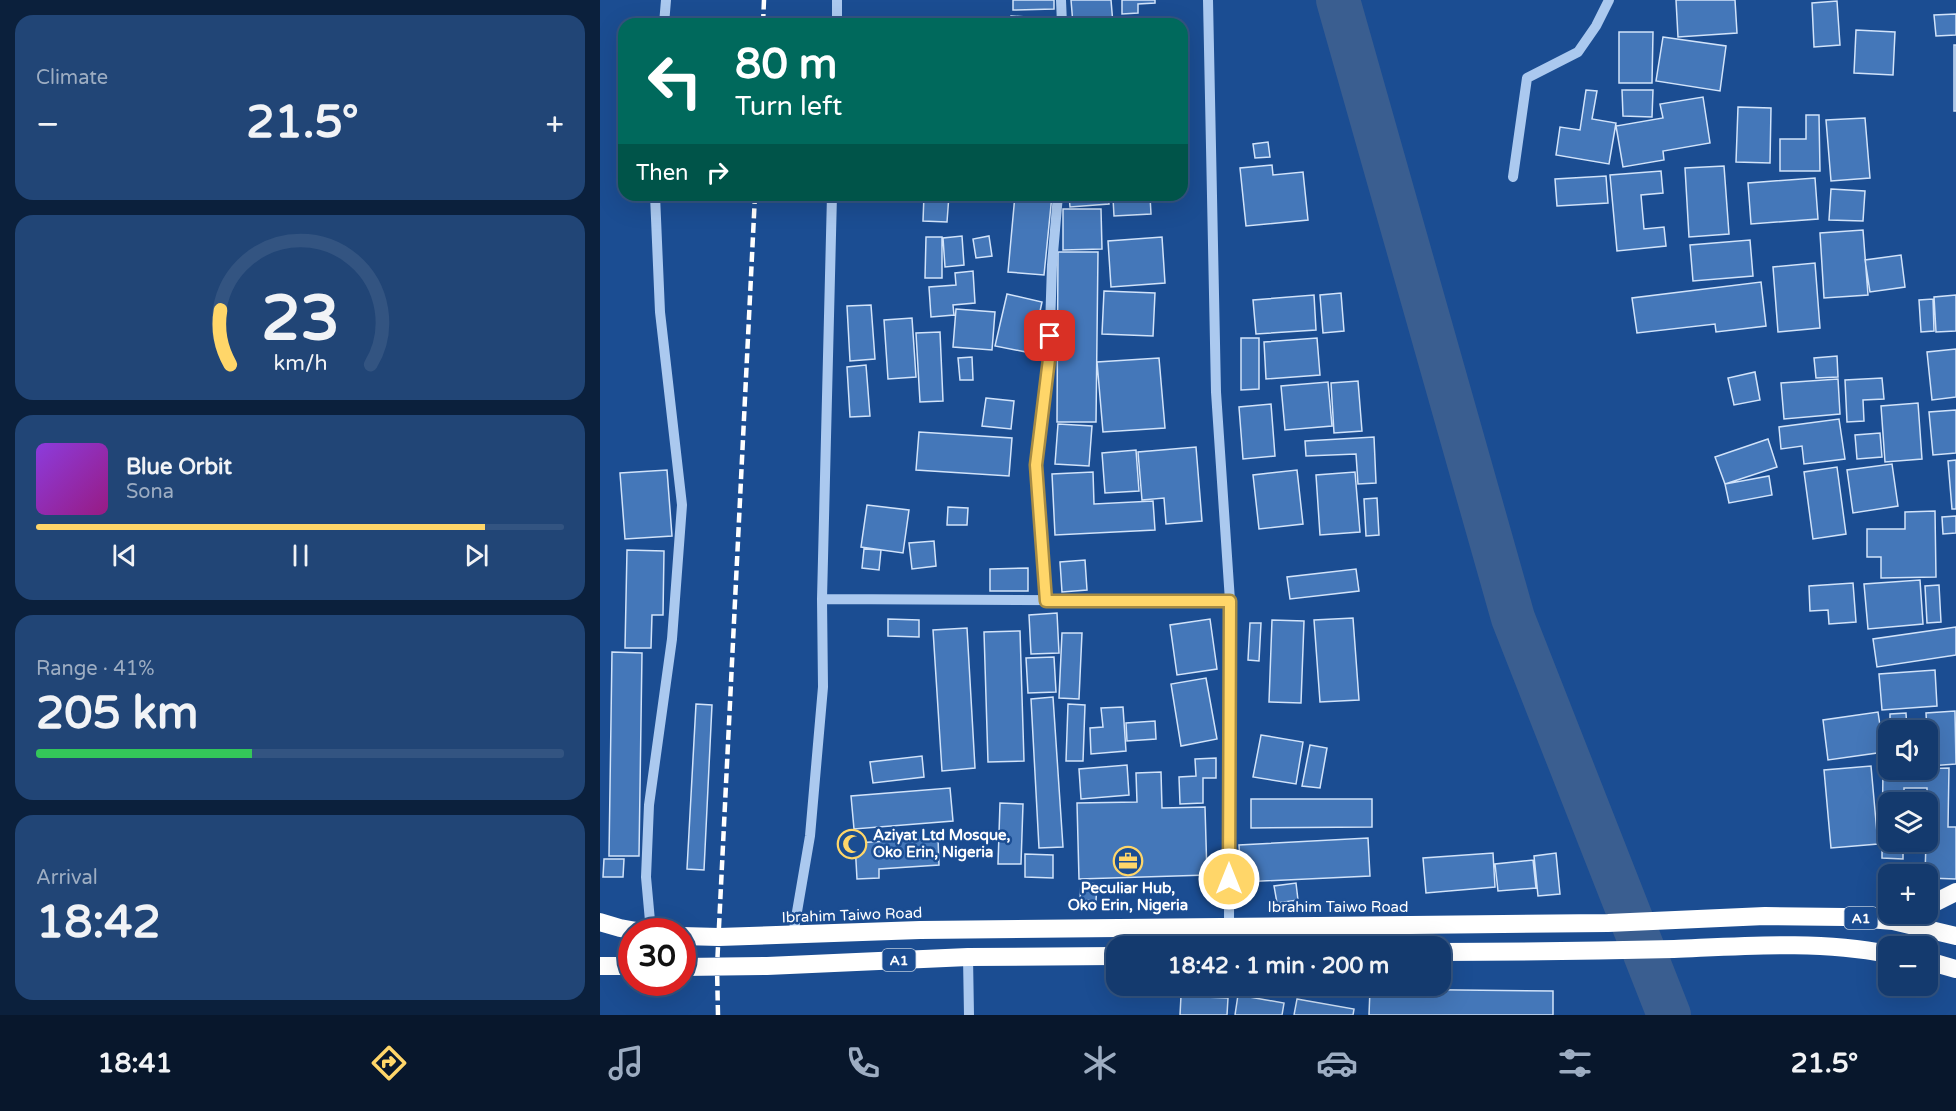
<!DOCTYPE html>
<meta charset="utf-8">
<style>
:root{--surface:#143a6e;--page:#214576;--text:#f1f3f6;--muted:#9dadc2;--line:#335481;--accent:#ffd669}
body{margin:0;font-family:"Varela Round",sans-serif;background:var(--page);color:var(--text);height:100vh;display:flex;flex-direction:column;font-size:22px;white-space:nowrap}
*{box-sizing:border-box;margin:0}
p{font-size:20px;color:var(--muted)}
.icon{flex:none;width:33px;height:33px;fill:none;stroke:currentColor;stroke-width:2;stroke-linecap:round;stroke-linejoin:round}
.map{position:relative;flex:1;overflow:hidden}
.panel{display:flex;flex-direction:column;gap:15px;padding:15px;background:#0b203c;width:600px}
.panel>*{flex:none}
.banner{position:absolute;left:18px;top:18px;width:570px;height:183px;border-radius:18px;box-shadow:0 6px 24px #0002,0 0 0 2px var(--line);background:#00695c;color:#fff;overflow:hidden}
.fabs{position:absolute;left:1278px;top:720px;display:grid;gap:12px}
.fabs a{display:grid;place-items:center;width:60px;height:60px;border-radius:12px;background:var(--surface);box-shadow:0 6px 24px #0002,0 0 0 2px var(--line);font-size:30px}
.speed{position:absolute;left:18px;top:918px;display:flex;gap:12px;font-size:30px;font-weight:700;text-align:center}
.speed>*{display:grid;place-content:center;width:78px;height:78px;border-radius:50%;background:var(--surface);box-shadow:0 6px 24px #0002,0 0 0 2px var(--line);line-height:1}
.speed .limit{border:9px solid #d22;background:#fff;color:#111}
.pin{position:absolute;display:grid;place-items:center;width:51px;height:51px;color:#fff;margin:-26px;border-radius:12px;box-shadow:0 3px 9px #0006}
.me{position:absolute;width:66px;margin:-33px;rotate:0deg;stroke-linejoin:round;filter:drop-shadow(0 0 4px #0008)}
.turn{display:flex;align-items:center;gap:21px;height:126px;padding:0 18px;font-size:27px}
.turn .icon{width:78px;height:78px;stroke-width:2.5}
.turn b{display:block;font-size:42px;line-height:51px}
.then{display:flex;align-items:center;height:57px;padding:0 18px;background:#0003;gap:12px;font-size:22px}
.big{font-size:45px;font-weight:700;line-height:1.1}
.panel .card{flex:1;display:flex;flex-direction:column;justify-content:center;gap:9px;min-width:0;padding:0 21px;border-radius:18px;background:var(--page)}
.panel .dial{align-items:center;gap:0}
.dial svg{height:156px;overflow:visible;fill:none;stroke:var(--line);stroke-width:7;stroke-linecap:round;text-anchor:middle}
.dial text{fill:var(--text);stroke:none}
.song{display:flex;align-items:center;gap:18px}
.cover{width:72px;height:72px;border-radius:9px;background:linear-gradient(135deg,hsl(270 70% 55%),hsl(310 70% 35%))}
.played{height:6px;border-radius:3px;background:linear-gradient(90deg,var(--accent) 85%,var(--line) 85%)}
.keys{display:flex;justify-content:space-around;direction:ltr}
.heat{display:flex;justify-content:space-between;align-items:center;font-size:33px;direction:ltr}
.charge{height:9px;border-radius:4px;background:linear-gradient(90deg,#34c759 41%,var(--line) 0)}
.trip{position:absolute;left:506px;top:936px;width:345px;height:60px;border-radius:18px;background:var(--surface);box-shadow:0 6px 24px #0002,0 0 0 2px var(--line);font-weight:700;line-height:60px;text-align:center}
.dock{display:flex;height:96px;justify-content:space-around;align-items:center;background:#08172c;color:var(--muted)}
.dock .icon{width:42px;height:42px}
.dock .selected{color:var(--accent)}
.dock b{font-size:27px;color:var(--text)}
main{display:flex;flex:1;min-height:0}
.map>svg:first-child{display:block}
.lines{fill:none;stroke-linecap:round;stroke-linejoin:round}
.river{stroke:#3a5e90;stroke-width:44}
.building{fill:#4477b9;stroke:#d1e3fa;stroke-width:1.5}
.minor{stroke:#abc9ef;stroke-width:10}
.highway{stroke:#fff;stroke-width:18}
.rail{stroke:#fff;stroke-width:4.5;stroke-dasharray:10 4.5;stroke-linecap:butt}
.route-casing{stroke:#a68b44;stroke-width:15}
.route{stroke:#ffd669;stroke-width:10}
.labels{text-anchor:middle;stroke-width:5;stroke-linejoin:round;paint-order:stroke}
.shield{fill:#1b4d92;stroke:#bbcade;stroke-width:1.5}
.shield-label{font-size:14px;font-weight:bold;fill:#fff}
.poi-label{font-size:15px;font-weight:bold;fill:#fff;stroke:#1b4d92;text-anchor:start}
.street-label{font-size:15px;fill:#fff;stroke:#1b4d92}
</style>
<main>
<section class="panel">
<div class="card"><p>Climate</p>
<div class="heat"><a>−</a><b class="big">21.5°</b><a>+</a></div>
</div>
<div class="card dial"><svg viewBox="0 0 100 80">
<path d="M14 69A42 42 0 1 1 86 69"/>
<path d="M14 69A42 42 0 0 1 9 41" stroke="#ffd669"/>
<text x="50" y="56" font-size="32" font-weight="700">23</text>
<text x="50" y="72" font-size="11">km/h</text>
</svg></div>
<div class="card">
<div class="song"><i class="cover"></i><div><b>Blue Orbit</b><p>Sona</p></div></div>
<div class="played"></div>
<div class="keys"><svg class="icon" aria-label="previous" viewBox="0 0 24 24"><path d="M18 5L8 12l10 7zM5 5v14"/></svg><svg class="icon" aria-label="pause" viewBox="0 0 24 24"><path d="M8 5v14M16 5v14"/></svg><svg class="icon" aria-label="next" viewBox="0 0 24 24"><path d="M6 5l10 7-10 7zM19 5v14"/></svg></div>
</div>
<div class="card"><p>Range · 41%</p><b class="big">205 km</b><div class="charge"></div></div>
<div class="card"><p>Arrival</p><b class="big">18:42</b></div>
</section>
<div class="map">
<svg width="1356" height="1015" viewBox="0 0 1356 1015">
<rect width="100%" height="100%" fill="#1b4d92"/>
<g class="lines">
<!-- river -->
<path class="river" d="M738,0L913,618L1069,1015"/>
</g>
<!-- building -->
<path class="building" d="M413,0H454V9L413,10Z
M471,0H511L513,24H473Z
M522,0H555V3L538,4V13L522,14Z
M1076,0H1135L1137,33L1078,37Z
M1237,1L1240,45L1214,47L1212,3Z
M1356,14V35L1336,36L1334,15Z
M411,16L456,19V24H410Z
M1256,30L1295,32L1293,75L1254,73Z
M1019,32H1053L1052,83H1019Z
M1063,37L1126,46L1120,91L1056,81Z
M1354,45H1356V111H1354Z
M986,90L997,91L992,119L1016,123L1009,164L956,155L960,127L980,130Z
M1022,90H1053L1052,117L1023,116Z
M1103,97L1110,143L1063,151L1064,160L1023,167L1016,126L1063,118L1060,104Z
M1138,107L1171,108L1170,163L1136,162Z
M1206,115H1219L1220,171H1180V139H1206Z
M1265,118L1270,178L1231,181L1226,120Z
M668,142L670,157L655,158L653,144Z
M672,165L673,175L703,172L708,220L646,226L640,168Z
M1124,166L1129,234L1089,237L1085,168Z
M1061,171L1063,193L1041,195L1044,229L1064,227L1066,246L1017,251L1010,175Z
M1006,176L1008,203L957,206L955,179Z
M1215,178L1218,219L1151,224L1148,183Z
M1231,189L1265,191L1263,221L1229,220Z
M324,195H349L347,222L323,221Z
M415,195H452L444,275L408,272Z
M469,195H508L509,204L470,207Z
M550,196L551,214L514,216L513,198Z
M463,209H501L502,249L463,250Z
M1263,230L1268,295L1224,298L1220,233Z
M362,236L364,265L345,267L343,238Z
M389,236L392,256L376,258L373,239Z
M326,237H342V278H325Z
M562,237L565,283L511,287L508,241Z
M1150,240L1153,276L1093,281L1090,245Z
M458,252H498L496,422H457Z
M1301,255L1305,287L1270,292L1265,260Z
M1215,263L1220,328L1178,332L1173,267Z
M373,271L375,303L353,305L354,315L331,317L329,287L356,285L355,273Z
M1161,282L1166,326L1116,332L1115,324L1037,333L1032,298Z
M504,291L555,293L553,336L502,334Z
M741,293L744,331L723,333L720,295Z
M407,294L442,302L431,353L395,346Z
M714,295L716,330L656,334L653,300Z
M1356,295V331L1336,332L1334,297Z
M1333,299L1334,331L1321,332L1319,300Z
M271,305L275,359L250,361L247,306Z
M356,309L395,312L392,350L353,347Z
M312,318L316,377L288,379L284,320Z
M340,332L343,401L320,402L316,333Z
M641,338H659V389L641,390Z
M717,338L720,375L666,379L664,342Z
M1356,349V397L1332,400L1327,352Z
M1237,356L1238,377L1216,378L1214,358Z
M372,357L373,380H360L358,358Z
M559,358L565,428L503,432L497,362Z
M266,365L270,416L250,417L247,367Z
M1155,372L1160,400L1134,405L1128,378Z
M1282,378L1284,399L1263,400L1264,421L1247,422L1245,380Z
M1238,379L1240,414L1184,419L1181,383Z
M758,381L762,431L734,433L731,383Z
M728,382L732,426L685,430L681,386Z
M386,398L414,401L411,429L382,426Z
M1318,403L1322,459L1285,462L1281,406Z
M671,404L675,456L643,459L639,407Z
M1356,410V453L1333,455L1329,412Z
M1239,419L1245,459L1204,464L1202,446L1181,449L1179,427Z
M458,424L492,426L489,466L455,464Z
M319,432L412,438L409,476L316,470Z
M1280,433L1282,457L1257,459L1255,435Z
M774,437L776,483L758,484L756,454L706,456L705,441Z
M1168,439L1177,467L1125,484L1115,457Z
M596,447L602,521L566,524L564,498L542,500L538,452Z
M536,450L539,491L505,493L502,453Z
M1356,460V509H1352L1348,461Z
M1292,464L1298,506L1253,513L1247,470Z
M1237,467L1246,534L1213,539L1204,472Z
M67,470L72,536L25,539L20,473Z
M697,470L703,524L659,529L653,475Z
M493,472L494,504L553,501L555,530L455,535L452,474Z
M755,472L760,532L720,535L716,475Z
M1169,476L1172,495L1129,503L1125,484Z
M777,498L779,535L766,536L764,499Z
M267,505L309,510L303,553L261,547Z
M348,507L368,508L367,525H347Z
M1335,511L1336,577L1281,578V557H1267V529H1305V512Z
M1356,516V533L1343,534L1342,517Z
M334,541L336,566L312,569L309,543Z
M264,549L281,550L279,570L262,568Z
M27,550L64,551L63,615H52L51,648H25Z
M485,560L487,590L462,592L460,562Z
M428,568V591H390V569Z
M756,569L759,591L690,599L687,577Z
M1320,580L1323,624L1268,629L1264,584Z
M1253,583L1256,622L1229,624L1228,610L1210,611L1209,586Z
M1339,585L1341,622L1327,623L1325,586Z
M457,613L459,653L431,654L429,615Z
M753,618L759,700L720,702L714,620Z
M288,619L319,620V637L288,636Z
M610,619L617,669L577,675L570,625Z
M672,620L704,621L701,703L669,702Z
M650,623H661L659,661L648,660Z
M1356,627V655L1277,667L1273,639Z
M367,628L375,768L342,771L333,630Z
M420,631L424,761L388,762L384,632Z
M462,633H482L479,699L459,698Z
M12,652L42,653L39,856H9Z
M454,657L456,692L428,693L426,658Z
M1335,670L1337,706L1282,710L1279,674Z
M606,678L617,739L581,746L571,684Z
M453,697L463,847L439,848L431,699Z
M96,704L112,705L104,870L87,869Z
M468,704L485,705L483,761H466Z
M523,707L526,751L491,754L490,728L503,727L501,708Z
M1355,711L1356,764L1329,766L1326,713Z
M1278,712L1284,752L1228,760L1223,720Z
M1306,713L1307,730H1290V714Z
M555,721L556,739L527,741L526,723Z
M661,735L703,742L696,784L653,777Z
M710,745L727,748L720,788L702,786Z
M322,756L324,777L273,783L270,762Z
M616,758V778H603V803L580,804L579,777L596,776L595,759Z
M527,765L529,795L481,799L479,769Z
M1271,766L1278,844L1231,848L1224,770Z
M1283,767H1288V770L1349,768L1348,827H1356V879L1328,878V874H1325L1326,842H1328L1327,788H1304V802H1288V842H1303V859L1282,858Z
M561,772L562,808L605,807L607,875L479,879L477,803L537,802L536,773Z
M350,788L353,821L254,829L251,796Z
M651,799H772V827L651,828Z
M400,803L423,804L421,864H398Z
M338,838L339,865L279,869V878L257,879L255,843Z
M768,838L770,876L641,882L639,845Z
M893,853L895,887L826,893L823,858Z
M956,853L960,894L938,896L934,856Z
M425,854L453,855V878L425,877Z
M4,859H24L23,877H3Z
M933,860L936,888L898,891L895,864Z
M481,882L497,884L496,901L480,900Z
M696,883L698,900L677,903L674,886Z
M770,989L953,991V1015H769Z
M638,995L684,1003L682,1015H635Z
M581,996L628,998L627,1015H580Z
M697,999L754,1009L753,1015H694Z"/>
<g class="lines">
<!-- minor -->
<path class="minor" d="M461,0L462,24
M608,0L616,392L630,601L629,926
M64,24L66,0
M237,24V0
M913,177L927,78L978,52L996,26L1009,0
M222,599L630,601
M446,601L436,465L449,359L452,265L458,195
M51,932L46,877L49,805L72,639L82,505L60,312L55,195
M193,935L210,836L223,687L222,599L232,195
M368,957L369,1015"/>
<!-- highway -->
<path class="highway" d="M1328,906L1356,892
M0,922L20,928L42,932
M82,936L119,937L320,930L1008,923L1165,916L1245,917L1293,921L1356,936
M840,952C918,952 996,951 1074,949C1144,946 1219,940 1288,954
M1328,961L1356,969
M0,966H32
M82,967L167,966L368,957L516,956"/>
<!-- rail -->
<path class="rail" d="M163,24L164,0
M118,1015L117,967L155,195"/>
</g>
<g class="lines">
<!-- route casing -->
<g class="route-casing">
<path id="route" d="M450,336L449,359L436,465L446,601H630L629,879"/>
</g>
<!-- route -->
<use href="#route" class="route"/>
</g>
<!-- icons -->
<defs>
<g id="mosque-ring" transform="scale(1.5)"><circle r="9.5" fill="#1b4d92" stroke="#ffd669" stroke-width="1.5"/><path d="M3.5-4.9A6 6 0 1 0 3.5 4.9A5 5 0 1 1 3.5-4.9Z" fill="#ffd669"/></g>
<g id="office-ring" transform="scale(1.5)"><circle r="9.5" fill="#1b4d92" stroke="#ffd669" stroke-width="1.5"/><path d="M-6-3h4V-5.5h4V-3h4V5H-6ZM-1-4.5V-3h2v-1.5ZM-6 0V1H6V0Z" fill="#ffd669"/></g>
</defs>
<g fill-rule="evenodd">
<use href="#mosque-ring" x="252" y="844"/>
<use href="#office-ring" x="528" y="861"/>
</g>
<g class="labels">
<!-- shield labels -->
<g class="shield">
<rect x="1244.5" y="907" width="33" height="22" rx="4.5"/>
<rect x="282.5" y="949" width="33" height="22" rx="4.5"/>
</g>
<g class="shield-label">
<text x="1261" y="923">A1</text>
<text x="299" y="965">A1</text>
</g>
<!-- poi labels -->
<g class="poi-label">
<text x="273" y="840">Aziyat Ltd Mosque,<tspan x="273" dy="17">Oko Erin, Nigeria</tspan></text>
<text x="528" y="893" text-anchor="middle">Peculiar Hub,<tspan x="528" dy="17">Oko Erin, Nigeria</tspan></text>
</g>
<!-- street labels -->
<g class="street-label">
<text x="738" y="912">Ibrahim Taiwo Road</text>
<text transform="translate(252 915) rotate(-2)" y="5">Ibrahim Taiwo Road</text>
</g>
</g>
</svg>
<div class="fabs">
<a><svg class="icon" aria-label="sound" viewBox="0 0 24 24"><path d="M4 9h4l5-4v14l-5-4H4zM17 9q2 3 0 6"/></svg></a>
<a><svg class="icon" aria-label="layers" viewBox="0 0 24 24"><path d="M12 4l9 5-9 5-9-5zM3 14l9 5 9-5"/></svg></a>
<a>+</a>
<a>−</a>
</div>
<div class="speed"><div class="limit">30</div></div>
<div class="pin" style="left:450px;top:336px;background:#d93025"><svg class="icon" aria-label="arrive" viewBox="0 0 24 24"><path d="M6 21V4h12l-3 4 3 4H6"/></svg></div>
<svg class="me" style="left:629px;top:879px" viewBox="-20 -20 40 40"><circle r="17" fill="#ffd669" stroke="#fff" stroke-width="3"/><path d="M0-11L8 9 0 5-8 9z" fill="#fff"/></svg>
<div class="trip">18:42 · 1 min · 200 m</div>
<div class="banner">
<div class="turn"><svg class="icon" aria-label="left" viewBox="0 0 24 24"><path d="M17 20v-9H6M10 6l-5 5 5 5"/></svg><div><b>80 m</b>Turn left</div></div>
<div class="then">Then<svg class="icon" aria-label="right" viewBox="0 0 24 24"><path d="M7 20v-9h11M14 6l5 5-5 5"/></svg></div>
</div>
</div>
</main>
<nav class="dock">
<b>18:41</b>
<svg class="icon selected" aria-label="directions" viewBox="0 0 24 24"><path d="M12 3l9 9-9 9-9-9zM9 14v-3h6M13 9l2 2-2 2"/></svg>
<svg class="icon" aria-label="music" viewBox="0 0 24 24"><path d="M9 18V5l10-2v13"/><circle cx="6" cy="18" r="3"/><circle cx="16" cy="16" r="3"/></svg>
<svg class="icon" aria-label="phone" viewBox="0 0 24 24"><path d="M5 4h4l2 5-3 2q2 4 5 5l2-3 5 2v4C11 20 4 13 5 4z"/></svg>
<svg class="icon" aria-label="climate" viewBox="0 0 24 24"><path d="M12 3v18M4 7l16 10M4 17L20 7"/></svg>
<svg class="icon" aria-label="car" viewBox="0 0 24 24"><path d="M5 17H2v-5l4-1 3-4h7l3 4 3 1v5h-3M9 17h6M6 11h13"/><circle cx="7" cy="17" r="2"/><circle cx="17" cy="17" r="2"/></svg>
<svg class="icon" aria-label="filters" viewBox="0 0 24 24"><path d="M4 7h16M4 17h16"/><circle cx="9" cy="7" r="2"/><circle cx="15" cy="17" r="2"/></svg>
<b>21.5°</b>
</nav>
